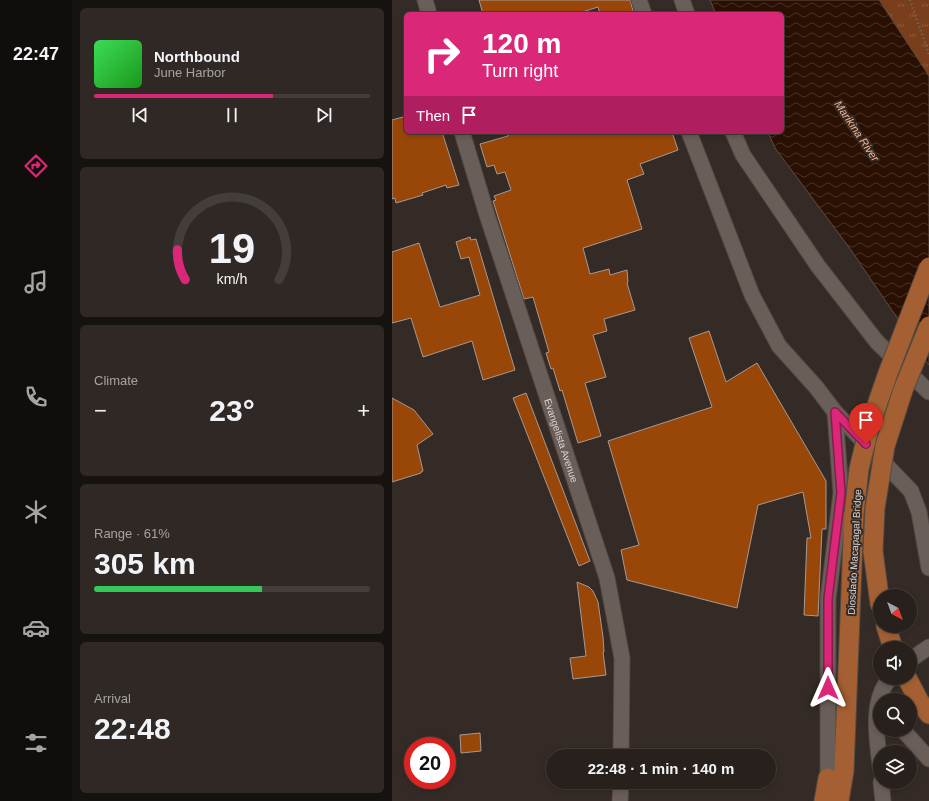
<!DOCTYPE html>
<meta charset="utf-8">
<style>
:root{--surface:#28201c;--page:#302825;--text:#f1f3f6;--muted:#a5a3a3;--line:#443e3b;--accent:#db2777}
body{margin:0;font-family:Arial,sans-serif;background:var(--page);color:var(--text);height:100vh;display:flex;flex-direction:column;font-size:15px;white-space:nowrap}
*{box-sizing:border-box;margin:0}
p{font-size:13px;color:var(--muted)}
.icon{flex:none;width:22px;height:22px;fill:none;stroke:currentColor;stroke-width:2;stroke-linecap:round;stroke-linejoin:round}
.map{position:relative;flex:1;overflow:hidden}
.drawer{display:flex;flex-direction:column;gap:8px;padding:8px;background:#16120f;width:320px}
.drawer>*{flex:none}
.banner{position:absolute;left:12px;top:12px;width:380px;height:122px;border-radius:6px;box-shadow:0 2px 6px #0003,0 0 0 1px var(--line);background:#db2777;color:#fff;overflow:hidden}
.needle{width:26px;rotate:139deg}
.controls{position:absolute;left:481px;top:589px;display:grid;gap:8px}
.controls a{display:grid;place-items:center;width:44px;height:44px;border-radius:50%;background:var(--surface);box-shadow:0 2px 6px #0003,0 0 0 1px var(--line);font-size:20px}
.speed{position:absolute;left:12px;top:737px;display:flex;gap:8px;font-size:20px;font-weight:700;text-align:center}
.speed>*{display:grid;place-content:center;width:52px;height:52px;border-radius:50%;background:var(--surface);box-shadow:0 2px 6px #0003,0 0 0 1px var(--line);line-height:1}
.speed .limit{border:6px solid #d22;background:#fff;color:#111}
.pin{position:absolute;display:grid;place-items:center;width:34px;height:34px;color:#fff;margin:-41px -17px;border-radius:50% 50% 50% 0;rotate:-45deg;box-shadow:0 0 4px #0007}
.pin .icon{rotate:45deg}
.me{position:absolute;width:44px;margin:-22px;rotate:0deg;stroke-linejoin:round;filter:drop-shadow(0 0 3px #0008)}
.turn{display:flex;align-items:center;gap:14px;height:84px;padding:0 12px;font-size:18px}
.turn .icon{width:52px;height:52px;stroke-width:2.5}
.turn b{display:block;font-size:28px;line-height:34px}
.then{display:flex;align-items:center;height:38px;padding:0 12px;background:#0003;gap:8px;font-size:15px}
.big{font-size:30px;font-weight:700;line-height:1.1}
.drawer .card{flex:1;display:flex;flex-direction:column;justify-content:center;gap:6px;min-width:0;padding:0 14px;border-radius:6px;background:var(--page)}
.drawer .dial{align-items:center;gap:0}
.dial svg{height:104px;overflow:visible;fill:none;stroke:var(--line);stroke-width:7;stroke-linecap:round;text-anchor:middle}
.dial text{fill:var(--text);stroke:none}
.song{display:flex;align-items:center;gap:12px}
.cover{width:48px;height:48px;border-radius:6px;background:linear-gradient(135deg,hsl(130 70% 55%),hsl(120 70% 35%))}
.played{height:4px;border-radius:2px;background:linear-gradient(90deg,var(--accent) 65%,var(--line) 65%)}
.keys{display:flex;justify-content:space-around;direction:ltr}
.heat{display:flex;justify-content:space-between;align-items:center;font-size:22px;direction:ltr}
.charge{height:6px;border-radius:3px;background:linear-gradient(90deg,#34c759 61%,var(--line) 0)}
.trip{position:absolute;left:154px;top:749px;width:230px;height:40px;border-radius:20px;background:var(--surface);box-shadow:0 2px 6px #0003,0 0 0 1px var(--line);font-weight:700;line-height:40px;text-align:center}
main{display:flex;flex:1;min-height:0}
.tabs{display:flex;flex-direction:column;width:72px;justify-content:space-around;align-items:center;background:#100d0b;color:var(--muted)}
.tabs .icon{width:28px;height:28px}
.tabs .current{color:var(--accent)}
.tabs b{font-size:18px;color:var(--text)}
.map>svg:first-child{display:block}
.park{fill:url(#park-tufts)}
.water{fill:url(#water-waves);stroke:#5f4a40}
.building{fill:#994709;stroke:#a69993}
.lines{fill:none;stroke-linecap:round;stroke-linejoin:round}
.minor-casing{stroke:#514944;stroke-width:17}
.major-casing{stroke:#514944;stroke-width:21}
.path{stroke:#756c68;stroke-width:2.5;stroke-dasharray:1 3;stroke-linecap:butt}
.minor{stroke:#6a5e59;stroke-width:15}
.major{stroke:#a46032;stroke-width:19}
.major-bridge-casing{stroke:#514944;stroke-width:21;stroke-linecap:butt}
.major-bridge{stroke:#a46032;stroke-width:19}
.route-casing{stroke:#8e194d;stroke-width:10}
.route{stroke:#db2777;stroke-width:7}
.labels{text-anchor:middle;stroke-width:4;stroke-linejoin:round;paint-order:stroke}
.street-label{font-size:10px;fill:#dad3d0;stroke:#352b26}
.water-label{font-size:11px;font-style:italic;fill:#f5b18c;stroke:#352b26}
</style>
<main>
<nav class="tabs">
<b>22:47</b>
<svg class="icon current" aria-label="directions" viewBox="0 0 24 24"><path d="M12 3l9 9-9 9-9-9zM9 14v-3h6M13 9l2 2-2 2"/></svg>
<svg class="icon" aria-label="music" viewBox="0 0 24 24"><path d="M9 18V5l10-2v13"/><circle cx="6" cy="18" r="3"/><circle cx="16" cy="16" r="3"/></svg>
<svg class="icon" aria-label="phone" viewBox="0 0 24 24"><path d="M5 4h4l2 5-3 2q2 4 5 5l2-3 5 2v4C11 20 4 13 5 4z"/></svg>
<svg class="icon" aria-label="climate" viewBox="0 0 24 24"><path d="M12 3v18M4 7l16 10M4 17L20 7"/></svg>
<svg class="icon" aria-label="car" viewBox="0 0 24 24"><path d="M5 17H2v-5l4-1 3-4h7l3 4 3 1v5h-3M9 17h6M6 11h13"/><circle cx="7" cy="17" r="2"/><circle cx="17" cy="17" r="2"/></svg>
<svg class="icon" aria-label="filters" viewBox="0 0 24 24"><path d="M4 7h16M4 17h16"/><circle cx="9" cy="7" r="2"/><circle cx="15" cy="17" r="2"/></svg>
</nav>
<section class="drawer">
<div class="card">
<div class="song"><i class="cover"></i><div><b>Northbound</b><p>June Harbor</p></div></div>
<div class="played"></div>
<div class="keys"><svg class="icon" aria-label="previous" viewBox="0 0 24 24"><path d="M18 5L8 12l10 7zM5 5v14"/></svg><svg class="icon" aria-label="pause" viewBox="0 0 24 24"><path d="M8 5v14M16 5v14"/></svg><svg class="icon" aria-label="next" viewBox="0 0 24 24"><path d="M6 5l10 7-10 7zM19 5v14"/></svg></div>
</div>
<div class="card dial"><svg viewBox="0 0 100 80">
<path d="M14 69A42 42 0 1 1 86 69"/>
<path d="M14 69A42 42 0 0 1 8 46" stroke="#db2777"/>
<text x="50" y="56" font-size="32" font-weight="700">19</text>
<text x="50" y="72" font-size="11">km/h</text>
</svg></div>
<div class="card"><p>Climate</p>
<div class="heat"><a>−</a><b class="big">23°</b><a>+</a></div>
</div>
<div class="card"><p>Range · 61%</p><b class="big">305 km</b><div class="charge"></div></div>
<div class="card"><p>Arrival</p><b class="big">22:48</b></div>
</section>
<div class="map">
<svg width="537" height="801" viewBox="0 0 537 801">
<defs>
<pattern id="park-tufts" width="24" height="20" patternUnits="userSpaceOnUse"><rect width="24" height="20" fill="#793e1b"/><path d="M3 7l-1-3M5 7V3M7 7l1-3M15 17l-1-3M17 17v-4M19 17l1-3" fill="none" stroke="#8b593b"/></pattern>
<pattern id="water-waves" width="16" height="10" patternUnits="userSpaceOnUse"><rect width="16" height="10" fill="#2a1002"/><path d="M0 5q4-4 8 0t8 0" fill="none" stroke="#483226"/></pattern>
</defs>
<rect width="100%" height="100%" fill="#352b26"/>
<!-- park -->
<path class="park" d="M487,0H537V76Z"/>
<!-- water -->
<path class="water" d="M318,0H487L537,76V365L459,250L383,148L376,132H390V14H324Z"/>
<!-- building -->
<path class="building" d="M87,0H238L242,14H208L206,7L184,14H91Z
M11,117L12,119L14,118V132H50L67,185L55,188L54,185L30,193L31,195L4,203L3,198L0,199V120Z
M115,132H280L286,150L248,164L252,174L235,180L250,229L191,248L198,274L217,269L218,275L235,270L236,282L235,283L243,310L212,319L215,331L201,335L214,377L193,383L209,436L186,443L170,390L168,391L161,368L159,369L154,353L157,352L141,297L132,299L101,201L104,200L102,196L119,190L113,172L105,174L102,165L95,167L88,144L116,136Z
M78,237L79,240L84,239L123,370L91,380L80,341L31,357L19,318L0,323V252L27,243L48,307L88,295L77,257L69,259L64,242Z
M317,331L334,382L365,363L434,481V529H430L426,616L412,615L415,538H419L411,492L366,505L345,608L235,580L229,550L247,545L216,441L320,407L297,338Z
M134,393L198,561L187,566L121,398Z
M0,398L22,410L41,434L25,445L31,471L29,472V473L0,482Z
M185,582L197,587L201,591L206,602L211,637L212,652H211L214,675L181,679L178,658L194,656Z
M88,733L89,751L69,753L68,735Z"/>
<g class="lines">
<!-- minor casing -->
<g class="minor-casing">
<g id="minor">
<path d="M33,0L37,14"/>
<path d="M247,0L252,14"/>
<path d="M290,0L295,14"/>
<path id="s1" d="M70,132L95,215L215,578L230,658L229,756"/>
<path d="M297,132L360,295L387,346L424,387L443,412L519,491L527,512L537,568"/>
<path d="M341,132L351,155L426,266L485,342L537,392"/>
<path d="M518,660L537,647"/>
<path d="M511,730L537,759"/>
<path d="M488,766C485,738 478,701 498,678"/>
<path d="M436,778V599L449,493L443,412"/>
<path d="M489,782L491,801"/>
<path d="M228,801L229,782"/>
</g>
</g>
<!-- major casing -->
<g class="major-casing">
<path id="major" d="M481,551L488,604
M494,626L501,648
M515,678L527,701L537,714
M432,801L436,778
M447,801L452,771L462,514"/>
</g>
<!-- path -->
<path class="path" d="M518,0L537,54"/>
<!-- minor -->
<use href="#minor" class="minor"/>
<!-- major -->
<use href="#major" class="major"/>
<!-- major-bridge casing -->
<g class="major-bridge-casing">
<path id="major-bridge" d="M462,514L467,469L477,428L496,373L537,267
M481,551L483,508L493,446L511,390L537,326"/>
</g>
<!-- major-bridge -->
<use href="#major-bridge" class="major-bridge"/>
</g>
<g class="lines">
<!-- route casing -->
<g class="route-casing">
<path id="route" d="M436,688V599L449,493L443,412L474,444"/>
</g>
<!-- route -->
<use href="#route" class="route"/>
</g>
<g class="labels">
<!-- street labels -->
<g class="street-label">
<text dy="4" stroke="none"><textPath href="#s1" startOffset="324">Evangelista Avenue</textPath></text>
<text transform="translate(462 552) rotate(-87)" y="4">Diosdado Macapagal Bridge</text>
</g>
<!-- water labels -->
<g class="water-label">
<text transform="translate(465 131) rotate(56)" y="4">Marikina River</text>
</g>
</g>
</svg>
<div class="controls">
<a><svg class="needle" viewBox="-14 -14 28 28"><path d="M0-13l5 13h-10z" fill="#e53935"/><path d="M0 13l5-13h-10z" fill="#a5a3a3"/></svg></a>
<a><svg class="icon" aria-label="sound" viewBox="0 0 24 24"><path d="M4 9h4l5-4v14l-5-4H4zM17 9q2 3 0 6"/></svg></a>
<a><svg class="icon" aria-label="search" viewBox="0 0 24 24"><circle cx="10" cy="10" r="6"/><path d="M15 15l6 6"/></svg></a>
<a><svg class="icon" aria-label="layers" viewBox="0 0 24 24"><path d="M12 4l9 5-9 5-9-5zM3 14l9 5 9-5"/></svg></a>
</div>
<div class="speed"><div class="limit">20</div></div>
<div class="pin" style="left:474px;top:444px;background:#d93025"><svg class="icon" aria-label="arrive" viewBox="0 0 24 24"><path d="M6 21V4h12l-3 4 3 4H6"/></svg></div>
<svg class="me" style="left:436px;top:688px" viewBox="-20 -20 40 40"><path d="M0-17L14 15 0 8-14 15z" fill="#db2777" stroke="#fff" stroke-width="4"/></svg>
<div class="trip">22:48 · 1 min · 140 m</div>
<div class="banner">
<div class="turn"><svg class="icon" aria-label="right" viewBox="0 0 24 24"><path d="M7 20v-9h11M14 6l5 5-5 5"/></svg><div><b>120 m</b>Turn right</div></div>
<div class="then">Then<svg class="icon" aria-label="arrive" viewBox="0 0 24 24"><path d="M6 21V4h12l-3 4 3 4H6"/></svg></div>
</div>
</div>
</main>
